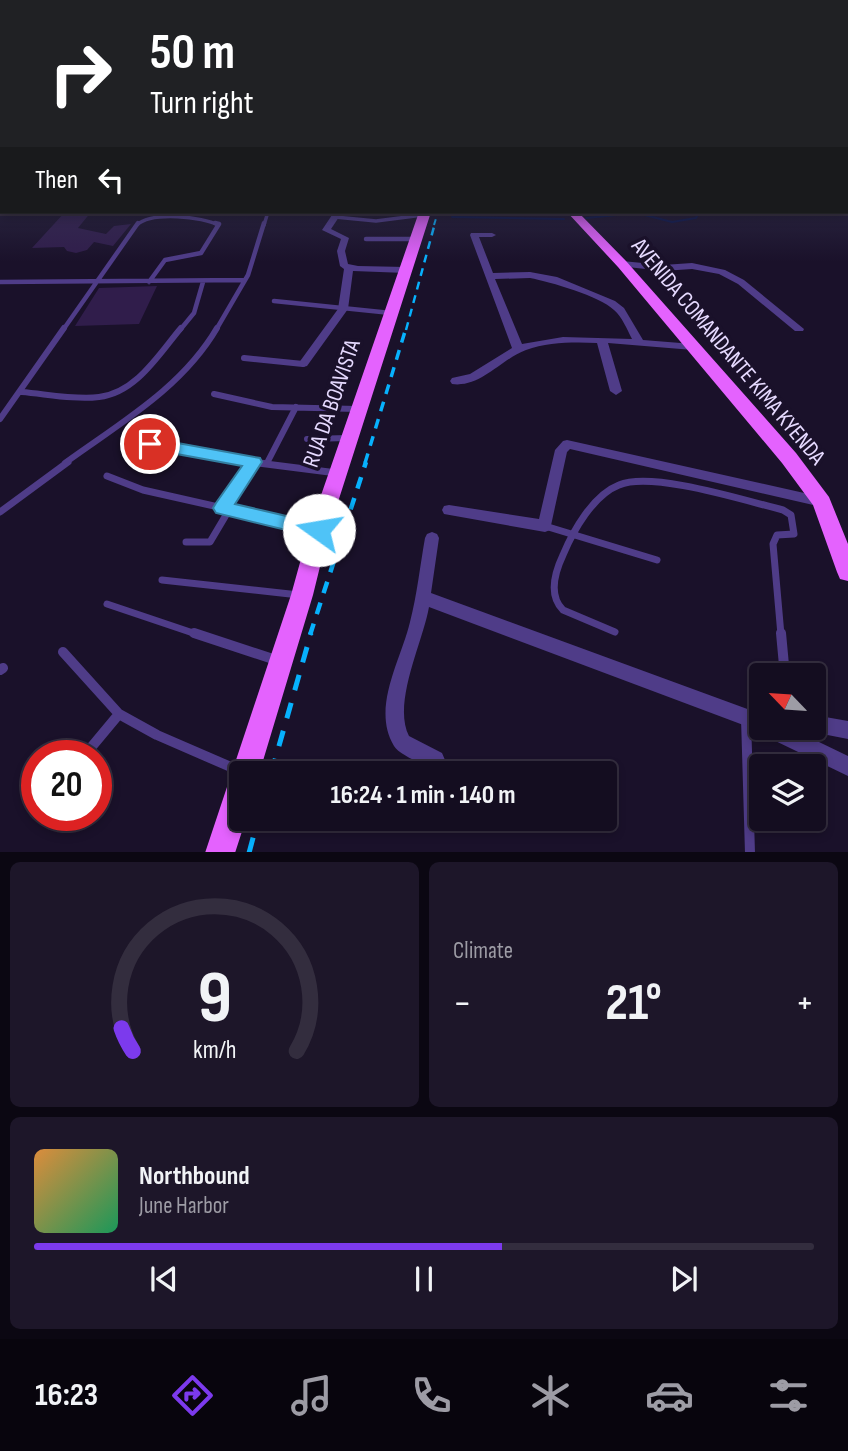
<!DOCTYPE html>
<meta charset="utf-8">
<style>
:root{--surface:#140d20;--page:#1d1629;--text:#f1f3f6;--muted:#9d9ca5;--line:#332d3e;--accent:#7c3aed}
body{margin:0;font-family:"Sofia Sans Condensed",sans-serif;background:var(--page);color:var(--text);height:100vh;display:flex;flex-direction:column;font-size:26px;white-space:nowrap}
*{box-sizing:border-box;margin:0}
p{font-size:23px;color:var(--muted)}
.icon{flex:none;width:38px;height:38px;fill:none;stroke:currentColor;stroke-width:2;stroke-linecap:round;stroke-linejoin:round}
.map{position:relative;height:852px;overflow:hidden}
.sheet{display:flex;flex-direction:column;gap:10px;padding:10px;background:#0b0712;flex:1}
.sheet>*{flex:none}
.hud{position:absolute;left:0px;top:0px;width:849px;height:214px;box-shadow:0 4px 10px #0003,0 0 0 2px var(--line);background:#202124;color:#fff;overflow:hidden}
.needle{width:46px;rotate:295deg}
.tools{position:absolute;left:749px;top:663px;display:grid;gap:14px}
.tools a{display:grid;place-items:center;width:77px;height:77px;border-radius:7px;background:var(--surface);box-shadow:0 4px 10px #0003,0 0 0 2px var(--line);font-size:35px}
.speed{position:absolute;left:21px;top:740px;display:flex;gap:14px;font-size:35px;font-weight:700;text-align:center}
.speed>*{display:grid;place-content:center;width:91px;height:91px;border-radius:50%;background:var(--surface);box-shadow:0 4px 10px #0003,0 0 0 2px var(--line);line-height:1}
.speed .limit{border:10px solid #d22;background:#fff;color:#111}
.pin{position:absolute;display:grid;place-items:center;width:60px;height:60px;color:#fff;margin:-30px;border:4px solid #fff;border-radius:50%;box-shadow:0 2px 7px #0007}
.me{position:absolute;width:77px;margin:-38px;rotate:283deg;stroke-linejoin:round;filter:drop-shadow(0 0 5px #0008)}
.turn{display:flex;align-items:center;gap:24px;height:147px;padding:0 35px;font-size:32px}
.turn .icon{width:91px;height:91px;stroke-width:2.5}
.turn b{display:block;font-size:49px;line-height:60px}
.then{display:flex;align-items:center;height:66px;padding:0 35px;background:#0003;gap:14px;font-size:26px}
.big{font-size:52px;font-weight:700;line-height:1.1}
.sheet .card{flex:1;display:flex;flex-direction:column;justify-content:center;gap:10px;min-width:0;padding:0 24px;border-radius:10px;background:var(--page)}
.sheet .dial{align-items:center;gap:0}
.dial svg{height:182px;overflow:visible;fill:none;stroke:var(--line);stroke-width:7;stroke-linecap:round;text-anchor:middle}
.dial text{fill:var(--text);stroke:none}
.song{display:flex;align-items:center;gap:21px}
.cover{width:84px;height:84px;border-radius:10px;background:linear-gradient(135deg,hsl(30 70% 55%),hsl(150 70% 35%))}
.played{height:7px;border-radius:4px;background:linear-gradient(90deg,var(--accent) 60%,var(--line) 60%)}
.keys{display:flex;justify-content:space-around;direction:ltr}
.heat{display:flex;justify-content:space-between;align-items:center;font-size:38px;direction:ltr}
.sheet .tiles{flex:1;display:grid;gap:10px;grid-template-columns:1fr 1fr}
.card:last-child{grid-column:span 2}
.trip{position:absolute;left:229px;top:761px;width:388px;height:70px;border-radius:7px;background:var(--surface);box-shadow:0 4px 10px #0003,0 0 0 2px var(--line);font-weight:700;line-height:70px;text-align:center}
.tabs{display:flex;height:112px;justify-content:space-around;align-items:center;background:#08050d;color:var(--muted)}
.tabs .icon{width:49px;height:49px}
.tabs .on{color:var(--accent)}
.tabs b{font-size:32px;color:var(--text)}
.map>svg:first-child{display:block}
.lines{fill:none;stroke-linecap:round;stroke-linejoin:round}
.stream{stroke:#0b1549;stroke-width:2}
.building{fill:#301d4b}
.lane-far4{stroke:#4f3c88;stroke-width:3.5}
.lane-far3{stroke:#4f3c88;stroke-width:4.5}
.lane-far2{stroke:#4f3c88;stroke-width:6}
.lane-far1{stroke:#4f3c88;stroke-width:7}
.lane{stroke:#4f3c88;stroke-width:10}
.street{fill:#4f3c88;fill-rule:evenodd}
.primary{fill:#e462fe;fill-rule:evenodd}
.rail-far4{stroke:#07b1fd;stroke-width:2;stroke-dasharray:6 5;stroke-linecap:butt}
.rail-far3{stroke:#07b1fd;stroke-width:2.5;stroke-dasharray:8 6;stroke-linecap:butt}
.rail-far2{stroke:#07b1fd;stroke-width:3.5;stroke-dasharray:10 8;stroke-linecap:butt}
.rail-far1{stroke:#07b1fd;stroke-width:4.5;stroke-dasharray:12 10;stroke-linecap:butt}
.rail{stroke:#07b1fd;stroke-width:5;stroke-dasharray:16 13;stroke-linecap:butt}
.route{fill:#4fc3f7;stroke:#337fa1;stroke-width:2}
.labels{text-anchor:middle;stroke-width:7;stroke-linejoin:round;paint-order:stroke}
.street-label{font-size:23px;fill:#e6daff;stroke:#1a112a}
</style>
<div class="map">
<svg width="848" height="853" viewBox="0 0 848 853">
<rect width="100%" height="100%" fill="#1a112a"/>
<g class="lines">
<!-- stream -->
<path class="stream" d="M452,217L564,219
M586,218L637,213L672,222L696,218L699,212"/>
</g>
<!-- building -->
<path class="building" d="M65,212H91L78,228L106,234L114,226L131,224L113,246L94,242L87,250L76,253L67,251L64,247L32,248Z
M157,286L139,324L75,326L99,288Z"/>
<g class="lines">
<!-- lane-far4 -->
<path class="lane-far4" d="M335,217L376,221L423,215
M137,225C152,211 203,217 218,225
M264,225L268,212"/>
<!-- lane-far3 -->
<path class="lane-far3" d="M366,239H415
M0,282L245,280
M149,282L165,260L201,253L219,224L215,223
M274,301L391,313
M63,330L138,223
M180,330L194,313L203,282
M216,330L248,275L264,223"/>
<!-- lane-far2 -->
<path class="lane-far2" d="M244,358L303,364
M22,392C46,394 75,400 99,397C136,393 159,354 181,328
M214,394L272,407L357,409
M0,419L64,328
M307,439L348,438
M150,444L191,454L264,463
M65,463C120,423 182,388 217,328
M267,463L296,407"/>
<!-- lane-far1 -->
<path class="lane-far1" d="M250,462L337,473
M107,476L143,490L316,529
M222,508L254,462
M0,512L68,462
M545,526L657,560
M186,542H210L229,510
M162,580L299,595
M107,604L199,635
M615,632L563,610C548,595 555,572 563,555C573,531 593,495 619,485C653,471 746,501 783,510L791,515L794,534L777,535L773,544L781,635"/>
<!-- lane -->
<path class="lane" d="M194,633L276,660
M781,633L785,676
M63,652L119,714L157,735L240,771
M0,670L3,668
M746,718L750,853
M84,756L119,714"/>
<!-- street -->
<path class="street" d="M847,176H848V181H847Z
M847,193H848V197H847Z
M402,212H418L427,215L423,217Z
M332,215L339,217L331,229L349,238L345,251L348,264L358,266L406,267L410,270L406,273L353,271L348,309L307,366L303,367L298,364L338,309L344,269L340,266L337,251L341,239L322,230Z
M471,233H492L496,235L492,237H479L493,273L530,272L557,277L615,301L624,308L643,340L693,344L698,347L693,350L608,343L622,391L616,395L610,391L597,343C574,342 548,342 526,350C501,359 481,388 452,384L450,381L452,378L470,374L512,348L470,235ZM530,278C550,282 600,296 614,310C622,317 627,329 632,339L563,337L522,344L495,279Z
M622,261L663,265L692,263L725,270L744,280L804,329L803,331H795L738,284L719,274L692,269L663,271L619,266L618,264Z
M567,440L822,497L827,498L829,502L827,506L822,507L570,449L567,452L550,530L545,532L444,514L442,510L444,506L449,505L539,519L555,450L563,441Z
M432,532L437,534L439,538L431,593L761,714V728H790L848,756V776L763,735L762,732L429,607C423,642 392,703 409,736L442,753L445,760L442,767L435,770C425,765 399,755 394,746C371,708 401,660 410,622C417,595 420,566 425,538L427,534Z
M814,715L848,721V739L807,731L806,728H814Z"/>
<!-- primary -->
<path class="primary" d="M419,212H431L329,530L313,595L259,774H242V819H246L235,853H205L291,595L309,530Z
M567,212H578L626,261L796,453L829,497L848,544V581L840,579L837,572L813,505L782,463L618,267Z"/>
<!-- rail-far4 -->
<path class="rail-far4" d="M434,225L438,212"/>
<!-- rail-far3 -->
<path class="rail-far3" d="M406,330L435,223"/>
<!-- rail-far2 -->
<path class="rail-far2" d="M365,463L406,328"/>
<!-- rail-far1 -->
<path class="rail-far1" d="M310,635L366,462"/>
<!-- rail -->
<path class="rail" d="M271,774L311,633
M249,853L258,819"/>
</g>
<!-- sky -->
<linearGradient id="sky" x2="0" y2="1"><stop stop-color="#0e0917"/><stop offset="0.54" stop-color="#383855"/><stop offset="1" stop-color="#383855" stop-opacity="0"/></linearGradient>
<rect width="848" height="262" fill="url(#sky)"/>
<!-- route -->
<path class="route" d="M150,438L260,458L262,462L235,504L325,525L328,530L325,535L319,538L216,513L213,508L216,503L242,466L144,448L142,444Z"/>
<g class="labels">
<!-- street labels -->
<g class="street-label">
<text transform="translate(729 351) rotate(50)" y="8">AVENIDA COMANDANTE KIMA KYENDA</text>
<text transform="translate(331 403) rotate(-71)" y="8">RUA DA BOAVISTA</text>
</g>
</g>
</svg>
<div class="tools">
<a><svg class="needle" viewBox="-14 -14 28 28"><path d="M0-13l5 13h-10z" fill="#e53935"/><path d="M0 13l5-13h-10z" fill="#9d9ca5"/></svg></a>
<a><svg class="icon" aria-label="layers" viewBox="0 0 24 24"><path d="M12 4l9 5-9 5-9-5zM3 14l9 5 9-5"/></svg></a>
</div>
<div class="speed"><div class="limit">20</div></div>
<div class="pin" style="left:150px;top:444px;background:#d93025"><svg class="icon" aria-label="arrive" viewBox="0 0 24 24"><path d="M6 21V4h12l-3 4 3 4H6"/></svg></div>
<svg class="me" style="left:319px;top:530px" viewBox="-20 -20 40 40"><circle r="19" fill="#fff"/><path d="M0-13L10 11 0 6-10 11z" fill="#4fc3f7"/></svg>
<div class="trip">16:24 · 1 min · 140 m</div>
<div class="hud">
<div class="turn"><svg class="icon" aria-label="right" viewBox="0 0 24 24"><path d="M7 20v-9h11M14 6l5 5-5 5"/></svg><div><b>50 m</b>Turn right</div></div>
<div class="then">Then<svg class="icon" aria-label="left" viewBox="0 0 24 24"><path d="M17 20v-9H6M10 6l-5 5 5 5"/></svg></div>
</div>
</div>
<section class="sheet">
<div class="tiles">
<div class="card dial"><svg viewBox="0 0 100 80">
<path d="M14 69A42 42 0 1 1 86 69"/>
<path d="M14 69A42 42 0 0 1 9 59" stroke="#7c3aed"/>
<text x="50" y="56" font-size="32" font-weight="700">9</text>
<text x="50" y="72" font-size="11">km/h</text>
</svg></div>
<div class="card"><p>Climate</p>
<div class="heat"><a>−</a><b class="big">21°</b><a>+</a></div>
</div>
<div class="card">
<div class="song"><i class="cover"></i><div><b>Northbound</b><p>June Harbor</p></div></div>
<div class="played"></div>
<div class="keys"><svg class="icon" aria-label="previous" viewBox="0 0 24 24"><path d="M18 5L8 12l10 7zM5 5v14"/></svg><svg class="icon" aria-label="pause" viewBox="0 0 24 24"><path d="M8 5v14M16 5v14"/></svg><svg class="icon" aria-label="next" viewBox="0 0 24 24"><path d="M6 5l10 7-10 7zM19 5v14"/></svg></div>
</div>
</div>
</section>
<nav class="tabs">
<b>16:23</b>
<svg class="icon on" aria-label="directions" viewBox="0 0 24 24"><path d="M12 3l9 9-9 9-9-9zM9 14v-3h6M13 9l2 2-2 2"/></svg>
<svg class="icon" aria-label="music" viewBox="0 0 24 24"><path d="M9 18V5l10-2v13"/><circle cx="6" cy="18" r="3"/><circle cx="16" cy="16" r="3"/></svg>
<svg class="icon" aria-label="phone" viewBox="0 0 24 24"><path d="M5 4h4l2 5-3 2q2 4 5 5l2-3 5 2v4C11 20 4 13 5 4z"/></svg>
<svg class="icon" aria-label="climate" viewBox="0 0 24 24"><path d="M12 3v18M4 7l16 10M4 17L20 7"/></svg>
<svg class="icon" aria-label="car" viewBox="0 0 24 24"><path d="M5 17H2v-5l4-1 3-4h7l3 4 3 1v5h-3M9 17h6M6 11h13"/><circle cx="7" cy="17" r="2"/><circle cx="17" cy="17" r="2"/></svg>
<svg class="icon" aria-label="filters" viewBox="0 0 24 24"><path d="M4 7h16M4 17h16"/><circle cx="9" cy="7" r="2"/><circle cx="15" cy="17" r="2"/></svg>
</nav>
